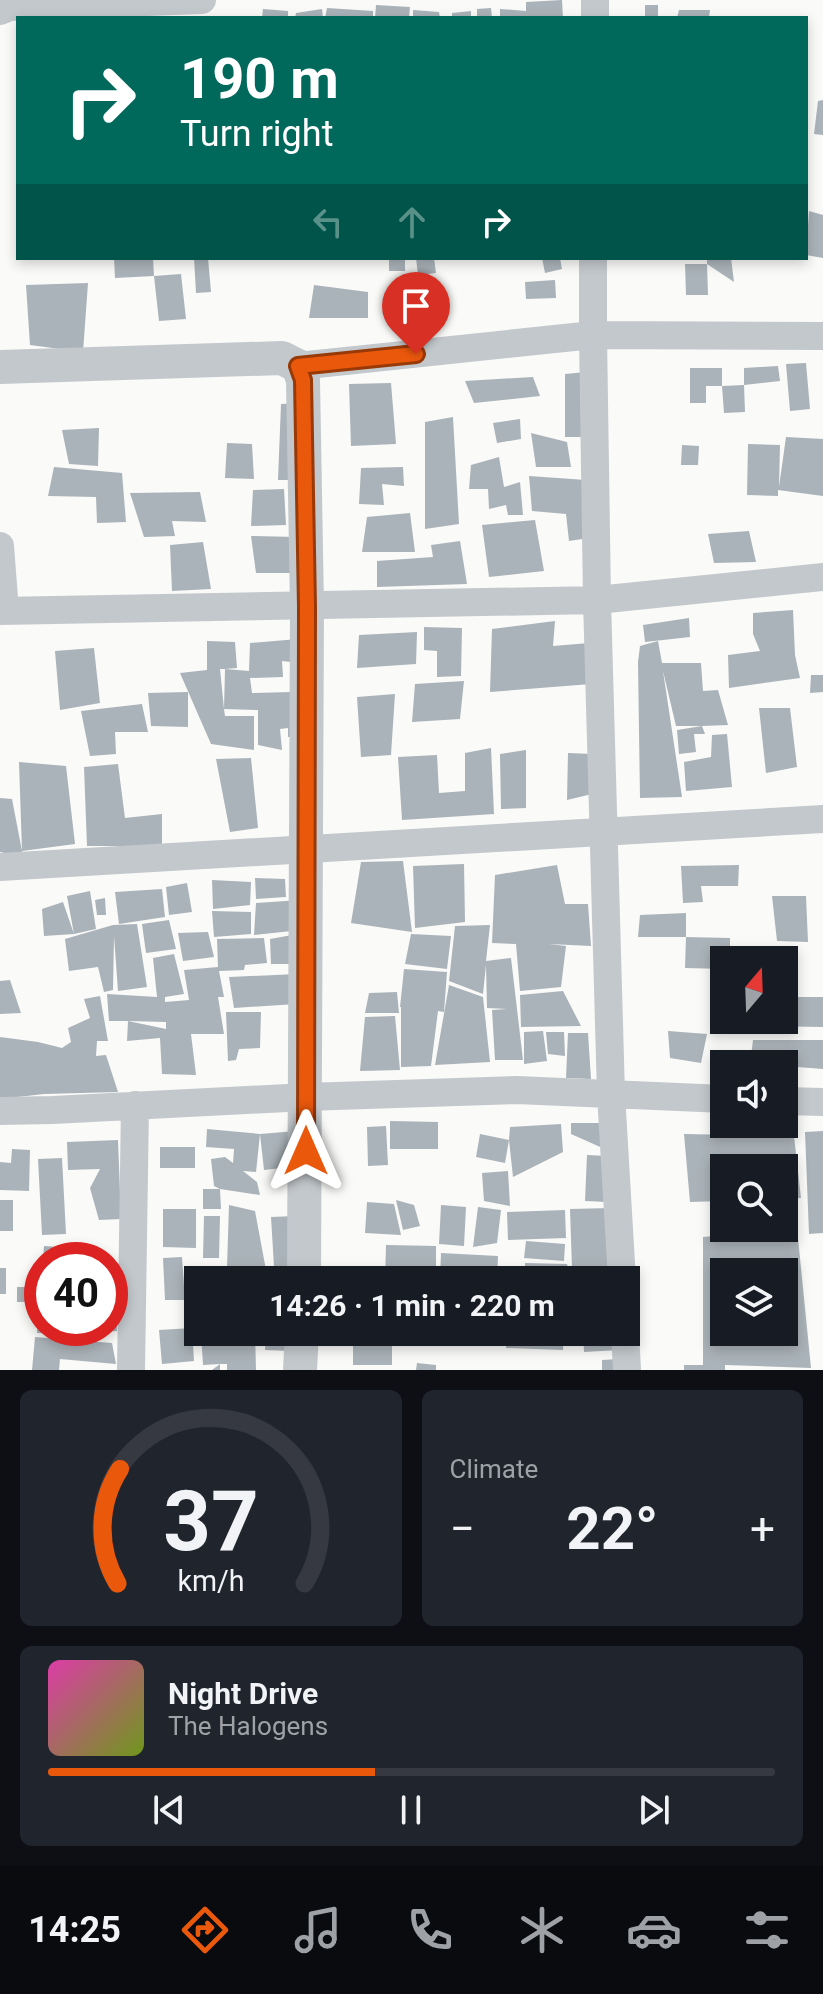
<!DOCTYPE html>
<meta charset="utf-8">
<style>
:root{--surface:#171b24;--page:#20242c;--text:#f1f3f6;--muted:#9ea1a6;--line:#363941;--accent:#ea580c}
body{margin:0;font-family:Roboto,sans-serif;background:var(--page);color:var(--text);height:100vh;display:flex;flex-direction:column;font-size:30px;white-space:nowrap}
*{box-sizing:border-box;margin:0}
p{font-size:26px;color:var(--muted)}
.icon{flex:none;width:44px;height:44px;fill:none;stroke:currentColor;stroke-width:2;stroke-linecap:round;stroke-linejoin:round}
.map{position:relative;height:1370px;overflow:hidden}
.sheet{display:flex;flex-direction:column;gap:20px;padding:20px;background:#0d0f14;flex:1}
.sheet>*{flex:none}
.hud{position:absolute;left:16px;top:16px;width:792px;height:244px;border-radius:0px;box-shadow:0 4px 12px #0003;background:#00695c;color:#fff;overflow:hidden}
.needle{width:52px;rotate:19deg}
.buttons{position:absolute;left:710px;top:946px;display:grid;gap:16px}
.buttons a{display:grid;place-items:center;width:88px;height:88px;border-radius:0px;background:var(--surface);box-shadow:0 4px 12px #0003;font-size:40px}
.speed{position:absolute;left:24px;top:1242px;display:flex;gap:16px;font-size:40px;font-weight:700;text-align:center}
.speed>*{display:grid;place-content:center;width:104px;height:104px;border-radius:50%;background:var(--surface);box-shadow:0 4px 12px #0003;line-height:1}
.speed .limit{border:12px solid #d22;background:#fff;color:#111}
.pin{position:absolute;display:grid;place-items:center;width:68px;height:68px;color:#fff;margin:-82px -34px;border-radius:50% 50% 50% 0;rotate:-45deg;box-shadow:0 0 8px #0007}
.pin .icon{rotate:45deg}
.me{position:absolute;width:88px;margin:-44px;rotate:0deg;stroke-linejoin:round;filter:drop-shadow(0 0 6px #0008)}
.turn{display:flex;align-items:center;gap:28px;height:168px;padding:0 32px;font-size:36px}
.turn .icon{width:104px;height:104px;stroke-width:2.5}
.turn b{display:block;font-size:56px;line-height:68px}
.lanes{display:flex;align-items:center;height:76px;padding:0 32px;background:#0003;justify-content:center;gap:40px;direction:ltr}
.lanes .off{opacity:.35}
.big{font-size:60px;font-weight:700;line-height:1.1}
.sheet .widget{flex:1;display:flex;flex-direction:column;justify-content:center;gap:12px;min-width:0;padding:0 28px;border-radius:12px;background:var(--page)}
.sheet .dial{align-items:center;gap:0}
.dial svg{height:208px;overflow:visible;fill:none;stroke:var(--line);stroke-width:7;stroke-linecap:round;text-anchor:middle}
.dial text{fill:var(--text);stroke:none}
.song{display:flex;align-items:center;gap:24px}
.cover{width:96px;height:96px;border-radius:12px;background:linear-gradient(135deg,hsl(320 70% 55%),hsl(80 70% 35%))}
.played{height:8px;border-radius:4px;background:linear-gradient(90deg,var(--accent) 45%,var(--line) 45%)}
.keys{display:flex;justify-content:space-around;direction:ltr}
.heat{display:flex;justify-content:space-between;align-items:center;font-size:44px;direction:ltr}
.sheet .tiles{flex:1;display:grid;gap:20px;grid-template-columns:1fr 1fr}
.widget:last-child{grid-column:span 2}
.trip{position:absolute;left:184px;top:1266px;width:456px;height:80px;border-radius:0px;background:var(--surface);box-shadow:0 4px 12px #0003;font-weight:700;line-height:80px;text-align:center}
.menu{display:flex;height:128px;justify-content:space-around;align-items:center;background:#090b0e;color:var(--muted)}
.menu .icon{width:56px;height:56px}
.menu .selected{color:var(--accent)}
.menu b{font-size:36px;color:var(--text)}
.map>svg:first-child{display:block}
.building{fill:#aab3b9;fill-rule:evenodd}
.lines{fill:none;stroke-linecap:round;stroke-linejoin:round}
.minor{stroke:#c3c8cc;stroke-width:28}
.tertiary{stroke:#c3c8cc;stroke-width:34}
.route-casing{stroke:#983908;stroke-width:20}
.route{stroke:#ea580c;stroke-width:14}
</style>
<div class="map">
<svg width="823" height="1370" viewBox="0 0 823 1370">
<rect width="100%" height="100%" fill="#fafaf8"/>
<!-- building -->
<path class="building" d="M562,0L563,18H500V9L526,11V2Z
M376,5L410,7L409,18H375Z
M645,5H658V18H645Z
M327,8L373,11V18H325Z
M491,8L492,18H477V9Z
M263,9L288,11V18H262Z
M322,9L323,18H295L296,13Z
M413,10L439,12L440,18H413Z
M679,10H710L709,18H677Z
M471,11V18H452V13Z
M823,100V135L814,134L818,101Z
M809,211L823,215V258L806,255Z
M114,258H153L154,276L181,274L186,319L159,321L154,276L115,278Z
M194,258H208L211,292L196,293Z
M389,258H405V271H389Z
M416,258H434L436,273L418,275Z
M542,258H560L562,269L545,273Z
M707,258H731L734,282L707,264Z
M685,264H707L708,295H686Z
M555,280L556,298L526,299L525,282Z
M88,283L83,352L30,345L26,285Z
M314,285L368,292V318H309Z
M806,363L810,409L790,411L786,364Z
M778,366L780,381L744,385V368Z
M690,368H722V386H706V403H690Z
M586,372L588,437H565V374Z
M533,377L540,396L474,403L465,381Z
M391,383L396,444L351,446L349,384Z
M744,385L745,412L724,413L722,386Z
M299,403L298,480H278L281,404Z
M453,417L459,524L425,529V422Z
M520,419L521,439L497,443L493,423Z
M99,428L98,466L69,464L62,430Z
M531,433L567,442L571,467H536Z
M786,437L823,439V496L778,490V496L747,495L748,444L780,445L779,487Z
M227,443L252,444L254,479L225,478Z
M682,445L699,446L698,465H681Z
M499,457L504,487L520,482L523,515H508L506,505L489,509L488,489H469L471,465Z
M54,467L122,473L126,522L97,523L96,497L48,496Z
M403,467L404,486L382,484L384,505L359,504L361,468Z
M529,476L586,480L589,538L569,541L566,514L532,511Z
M284,489L286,525L251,526L253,490Z
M200,492L206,522L172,521L175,536L144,537L130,493Z
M410,513L415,552H362L367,517Z
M535,520L544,571L489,577L482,525Z
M749,531L756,562L714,563L708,534Z
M251,536L298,537L301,573H256Z
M460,541L467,584L377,587V561L433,557L431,545Z
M203,542L211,589L172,591L170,545Z
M793,610L795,655L800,678L729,688L728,655L760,651L753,634V613Z
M689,618L690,637L645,642L643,625Z
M555,621L553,646L589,643L591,684L490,692L492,629Z
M424,627L462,628L461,676L437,677V651L424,650Z
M417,632L416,664L357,668L359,635Z
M298,639L300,663L282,661L283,677L250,678L252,693L291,692L311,735L288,737V728L280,729L282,750L258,745V710L224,709L225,669H220L224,709L225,716H254V750L211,744L180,673L207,670V641L235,642L237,668L225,669L249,671L250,643Z
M658,641L662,663H701L703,691L718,690L728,725L702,726L705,734H694L696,752L679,754L677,730L702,726H676L663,671L682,797L640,798L638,662L640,646Z
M94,648L100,703L60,710L55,651Z
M811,675H823V692L810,693Z
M464,681L460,719L412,722L415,684Z
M188,692V727L151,726L148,693Z
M395,694L391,755L361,757L357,697Z
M142,704L148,732H115L116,754L90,756L81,711Z
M759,708H790L797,767L766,773Z
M727,734L732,787L686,791L684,762L711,757L712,735Z
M491,748L494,814L402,820L398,757L437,755L439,793L465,791V753Z
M526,750V808L501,809L500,754Z
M568,753L592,754V794L567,800Z
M251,758L258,828L230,832L216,759Z
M19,762L66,766L75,844L22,851L23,857L0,852V798L12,799L22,851Z
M118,764L125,818L162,814V846H87L84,767Z
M403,861L412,932L351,923L361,862Z
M464,864L465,922L415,928L413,866Z
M557,865L565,904H588L591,946L549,944L566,946L561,987L520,991L516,944L492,943L495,875Z
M739,865L738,886H701L703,902L683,903L681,866Z
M255,878L285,879L286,897L256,899Z
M212,880L251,882L250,905L213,909Z
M187,883L192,912L169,915L166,887Z
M162,889L165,917L119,924L115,892Z
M90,891L96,929L74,934L44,936L42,909L63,902L74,934L67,896Z
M772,896H806L808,942L777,941Z
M105,898L106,915H97L95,900Z
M301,900V930L254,935L256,903Z
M212,911L251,912V934L214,937Z
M686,913V937L730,938V960H724V969L685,968L686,937H638L640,915Z
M169,920L176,949L146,953L142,924Z
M137,924L147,987L118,991L114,936L113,990L104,992L98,967L69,971L65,939L113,925Z
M490,925L486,961L511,958L523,1060H495L492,1010L507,1009L487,1008L486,965L483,994L449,981L455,926Z
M208,932L214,957L183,961L178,933Z
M303,933L301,964H271L270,939Z
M411,934L451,936L447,969L405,964Z
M264,938L267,963L245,965L244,970L219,971L224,997H218L224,1034H191L196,1075L162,1074L160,1038L127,1041L128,1021L166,1029V1022L128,1021H109L107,994L157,997L153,958L174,954L184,994L165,997V1002L189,1000L184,970L218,967L217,939Z
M404,969L447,972L444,1012L438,1011L431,1066L401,1067V1007H400Z
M297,974L296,1004L234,1008L229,977Z
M10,980L21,1013L0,1014V981Z
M449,985L483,997L490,1062L435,1065Z
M563,991L581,1026L521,1027L520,995Z
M397,992L399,1013H365L369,993Z
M100,996L108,1041H97L96,1056L106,1055L118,1092L44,1094L0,1099V1037L38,1042L62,1048L71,1042L68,1028L90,1018L84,999Z
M784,997H823V1027L760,1026V1020H784Z
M226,1012H261L260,1048L239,1049L236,1060L228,1061Z
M395,1016L400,1070L360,1071L365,1017Z
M543,1031L547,1061L524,1064V1032Z
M668,1031L707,1034L701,1063L670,1058Z
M546,1032H564L565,1056L548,1054Z
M568,1033H588L591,1079L566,1078Z
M753,1040H823V1069L784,1066V1064H750Z
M390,1121L438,1122V1149H390Z
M571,1123H607V1150L571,1134Z
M561,1124L563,1152L513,1177L509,1140L510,1127Z
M386,1126L388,1165L368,1166L367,1127Z
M207,1129L260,1134L296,1131L300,1166L264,1170L260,1134L256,1172L243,1171L257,1182L260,1195L220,1189L214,1186L211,1159L225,1157L233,1163L234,1149L206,1147Z
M823,1131V1233L809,1234L805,1132Z
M480,1134L509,1140L505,1163L476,1157Z
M684,1134L794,1136L801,1198L784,1199V1168H724V1201L690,1202Z
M118,1140L121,1219L99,1220L90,1188L100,1169L68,1170L67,1142Z
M160,1147H195V1168H160Z
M12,1149L30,1150L29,1191L0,1190V1162L11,1163Z
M587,1155L609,1156L607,1202L585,1201Z
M62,1158L66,1234L42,1235L38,1159Z
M508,1171L510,1206L484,1201L482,1173Z
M203,1189H220L221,1209H203Z
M0,1200H13V1231H0Z
M396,1200L414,1205L420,1226L403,1230Z
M367,1202L394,1204L401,1235L365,1233Z
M229,1205L255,1211L266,1270L259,1266L260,1280H205V1267H227Z
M441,1205L466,1207L464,1246L439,1244Z
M478,1207L501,1210L497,1243L473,1247Z
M611,1208L613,1268L572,1269L570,1209Z
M163,1209H196V1248L163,1247Z
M565,1210L566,1238L508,1240L507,1212Z
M204,1216H220L219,1258H203Z
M295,1216L297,1267H274L271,1217Z
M797,1228L811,1368L725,1365V1370H684V1365H703V1237ZM724,1272H784V1332H724Z
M526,1241L565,1244L564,1261L524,1258Z
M386,1245L436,1246V1280H385Z
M44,1246L76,1248L81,1260H43Z
M441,1253L498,1256L497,1280H440Z
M182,1257L185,1300H165L163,1258Z
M525,1263L567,1264L571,1280L525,1279Z
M0,1268H6V1294H0Z
M615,1275V1280H580V1277Z
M17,1287H42V1328H63L62,1333H37L38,1302H17Z
M110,1301H116L117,1331L86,1333V1328H110Z
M192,1328L194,1361L162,1364L159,1330Z
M201,1332H255L256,1370H227V1364H220V1370H212L220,1364L203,1365Z
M266,1332H292L291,1351L265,1350Z
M506,1332H564L563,1350L506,1348Z
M583,1332H618L619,1350L584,1352Z
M353,1334L392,1335V1365H353Z
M35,1337L112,1343L116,1364L60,1359L59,1370H32Z
M618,1359L619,1370H602V1360Z
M417,1363L436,1365V1370H416Z"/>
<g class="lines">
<!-- minor -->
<path class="minor" d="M0,11L10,7L202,0
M595,18V0
M593,258V335L597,600L611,1094L622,1280
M298,366L593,335L823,336
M0,546L5,611
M0,611L597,600L823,577
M0,867L823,819
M784,1101L823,1102
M0,1111L53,1110L306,1097L517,1090L724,1099
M625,1332L627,1370
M131,1370L135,1105"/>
<!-- tertiary -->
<path class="tertiary" d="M0,367L282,358L298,366L303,380L307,607L304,1280
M300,1370L302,1332"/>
</g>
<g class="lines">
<!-- route casing -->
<g class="route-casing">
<path id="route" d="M306,1151L307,607L303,380L298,366L416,354"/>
</g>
<!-- route -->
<use href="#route" class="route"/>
</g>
</svg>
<div class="buttons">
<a><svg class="needle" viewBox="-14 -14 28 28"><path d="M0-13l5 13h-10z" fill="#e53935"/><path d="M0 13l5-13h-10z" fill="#9ea1a6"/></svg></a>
<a><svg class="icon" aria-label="sound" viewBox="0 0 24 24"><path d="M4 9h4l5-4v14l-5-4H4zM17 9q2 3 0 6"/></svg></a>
<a><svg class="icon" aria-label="search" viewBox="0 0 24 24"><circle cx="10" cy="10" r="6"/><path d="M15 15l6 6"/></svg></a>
<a><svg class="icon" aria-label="layers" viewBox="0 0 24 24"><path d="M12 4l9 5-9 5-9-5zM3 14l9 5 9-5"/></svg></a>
</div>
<div class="speed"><div class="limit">40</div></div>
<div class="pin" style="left:416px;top:354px;background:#d93025"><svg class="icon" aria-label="arrive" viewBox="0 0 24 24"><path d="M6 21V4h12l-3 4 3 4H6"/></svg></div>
<svg class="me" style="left:306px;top:1151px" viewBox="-20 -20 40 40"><path d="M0-17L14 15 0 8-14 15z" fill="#ea580c" stroke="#fff" stroke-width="4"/></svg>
<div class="trip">14:26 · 1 min · 220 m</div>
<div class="hud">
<div class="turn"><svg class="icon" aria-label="right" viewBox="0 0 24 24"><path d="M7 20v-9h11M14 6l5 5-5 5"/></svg><div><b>190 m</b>Turn right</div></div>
<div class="lanes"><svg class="icon off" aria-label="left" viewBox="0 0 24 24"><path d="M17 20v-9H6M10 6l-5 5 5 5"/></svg><svg class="icon off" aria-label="ahead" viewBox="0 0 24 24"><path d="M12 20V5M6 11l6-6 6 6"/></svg><svg class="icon" aria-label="right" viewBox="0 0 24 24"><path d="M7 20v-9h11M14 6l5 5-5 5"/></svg></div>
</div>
</div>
<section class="sheet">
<div class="tiles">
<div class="widget dial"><svg viewBox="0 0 100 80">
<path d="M14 69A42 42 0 1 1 86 69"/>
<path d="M14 69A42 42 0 0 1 15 25" stroke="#ea580c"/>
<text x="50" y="56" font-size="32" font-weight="700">37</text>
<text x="50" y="72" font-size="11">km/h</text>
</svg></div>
<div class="widget"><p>Climate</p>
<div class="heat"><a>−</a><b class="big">22°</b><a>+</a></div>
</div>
<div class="widget">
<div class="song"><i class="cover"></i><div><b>Night Drive</b><p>The Halogens</p></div></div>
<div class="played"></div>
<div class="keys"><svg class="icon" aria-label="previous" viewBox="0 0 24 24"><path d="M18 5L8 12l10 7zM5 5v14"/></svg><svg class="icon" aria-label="pause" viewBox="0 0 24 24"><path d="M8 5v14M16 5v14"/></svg><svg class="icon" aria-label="next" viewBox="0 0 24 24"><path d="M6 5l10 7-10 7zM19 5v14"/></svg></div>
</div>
</div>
</section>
<nav class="menu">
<b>14:25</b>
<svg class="icon selected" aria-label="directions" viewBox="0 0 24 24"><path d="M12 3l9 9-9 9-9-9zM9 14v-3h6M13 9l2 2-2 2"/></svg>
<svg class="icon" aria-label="music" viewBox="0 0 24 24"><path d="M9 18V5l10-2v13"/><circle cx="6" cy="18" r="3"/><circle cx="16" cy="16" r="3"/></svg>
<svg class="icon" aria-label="phone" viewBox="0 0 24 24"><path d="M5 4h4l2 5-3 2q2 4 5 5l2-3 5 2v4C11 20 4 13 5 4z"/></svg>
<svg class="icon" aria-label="climate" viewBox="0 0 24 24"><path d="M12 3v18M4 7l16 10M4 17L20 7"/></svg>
<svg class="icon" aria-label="car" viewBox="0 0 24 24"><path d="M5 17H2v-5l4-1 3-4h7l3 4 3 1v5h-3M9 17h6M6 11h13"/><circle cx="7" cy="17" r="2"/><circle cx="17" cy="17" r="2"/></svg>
<svg class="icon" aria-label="filters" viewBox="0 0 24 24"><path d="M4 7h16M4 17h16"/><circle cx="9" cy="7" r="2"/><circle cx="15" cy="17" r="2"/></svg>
</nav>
